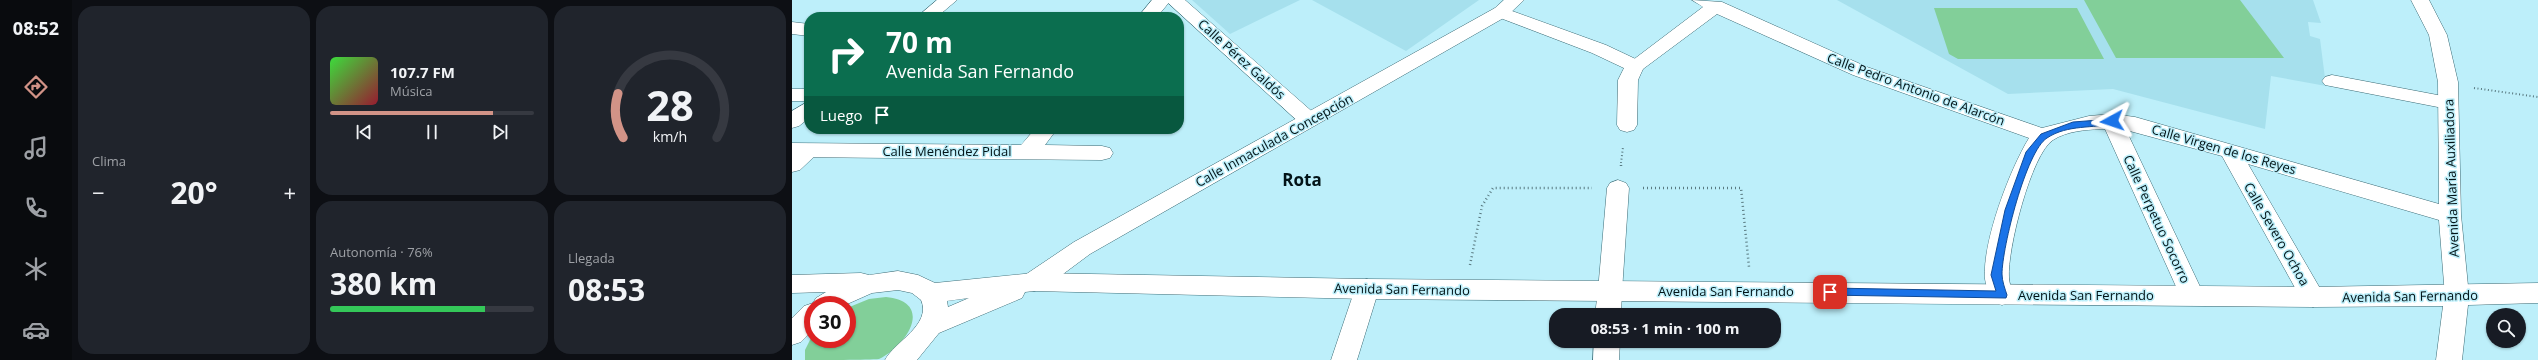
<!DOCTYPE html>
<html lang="es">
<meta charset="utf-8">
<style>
:root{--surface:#171b24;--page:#20242c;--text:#f1f3f6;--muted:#9ea1a6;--line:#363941;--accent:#d29387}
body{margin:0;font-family:"Open Sans",sans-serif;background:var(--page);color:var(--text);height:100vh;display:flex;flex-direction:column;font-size:15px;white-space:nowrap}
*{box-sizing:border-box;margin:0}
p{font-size:13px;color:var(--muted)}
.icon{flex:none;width:22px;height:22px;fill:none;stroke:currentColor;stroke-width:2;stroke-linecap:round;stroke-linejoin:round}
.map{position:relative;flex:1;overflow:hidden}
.sheet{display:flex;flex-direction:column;gap:6px;padding:6px;background:#0d0f14;width:720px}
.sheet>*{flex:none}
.banner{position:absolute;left:12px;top:12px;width:380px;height:122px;border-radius:16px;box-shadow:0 1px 3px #0004;background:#0b6e4f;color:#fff;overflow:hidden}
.tools{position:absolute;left:1694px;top:308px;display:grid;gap:8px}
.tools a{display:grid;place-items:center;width:40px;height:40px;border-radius:50%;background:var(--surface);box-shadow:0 1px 3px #0004;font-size:20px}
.speed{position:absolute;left:12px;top:296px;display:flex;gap:8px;font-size:20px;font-weight:700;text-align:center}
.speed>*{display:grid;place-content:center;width:52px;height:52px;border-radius:50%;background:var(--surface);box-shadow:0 1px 3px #0004;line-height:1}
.speed .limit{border:6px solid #d22;background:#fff;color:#111}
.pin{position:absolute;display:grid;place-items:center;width:34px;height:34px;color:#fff;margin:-17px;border-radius:8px;box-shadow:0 2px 6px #0006}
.me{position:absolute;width:44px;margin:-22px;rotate:265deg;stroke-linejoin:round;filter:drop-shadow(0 0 3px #0008)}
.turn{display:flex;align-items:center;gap:14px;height:84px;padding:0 16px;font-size:18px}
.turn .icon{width:52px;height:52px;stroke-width:2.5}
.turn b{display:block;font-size:28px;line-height:34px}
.then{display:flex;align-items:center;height:38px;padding:0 16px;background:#0003;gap:8px;font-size:15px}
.big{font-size:30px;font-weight:700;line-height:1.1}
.sheet .widget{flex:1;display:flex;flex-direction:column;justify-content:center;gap:6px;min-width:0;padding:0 14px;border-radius:16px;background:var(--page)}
.sheet .dial{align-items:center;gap:0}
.dial svg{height:104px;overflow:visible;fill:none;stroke:var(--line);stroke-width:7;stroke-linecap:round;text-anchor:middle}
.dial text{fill:var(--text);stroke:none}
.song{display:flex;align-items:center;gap:12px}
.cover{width:48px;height:48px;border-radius:6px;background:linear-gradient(135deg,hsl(120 70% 55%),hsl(350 70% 35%))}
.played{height:4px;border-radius:2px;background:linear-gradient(90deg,var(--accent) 80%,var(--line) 80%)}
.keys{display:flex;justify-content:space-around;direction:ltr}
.heat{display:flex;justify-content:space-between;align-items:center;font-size:22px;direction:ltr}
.charge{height:6px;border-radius:3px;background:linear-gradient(90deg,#34c759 76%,var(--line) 0)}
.sheet .tiles{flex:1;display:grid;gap:6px;grid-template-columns:repeat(3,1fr)}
.widget:first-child{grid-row:span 2}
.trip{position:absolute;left:757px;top:308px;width:232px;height:40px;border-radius:16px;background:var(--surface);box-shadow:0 1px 3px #0004;font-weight:700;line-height:40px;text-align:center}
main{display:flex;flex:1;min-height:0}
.dock{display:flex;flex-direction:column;width:72px;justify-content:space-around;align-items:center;background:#090b0e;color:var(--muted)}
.dock .icon{width:28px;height:28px}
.dock .current{color:var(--accent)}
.dock b{font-size:18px;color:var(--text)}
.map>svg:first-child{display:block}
.built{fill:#a6e0ed}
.green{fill:#82cf99}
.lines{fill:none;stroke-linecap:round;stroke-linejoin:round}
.pedestrian-casing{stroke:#3c6b75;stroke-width:1}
.minor-casing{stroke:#3c6b75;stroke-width:1}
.tertiary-casing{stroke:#3c6b75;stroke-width:1}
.path-far1{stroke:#5a7b82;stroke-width:2;stroke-dasharray:1 2.5;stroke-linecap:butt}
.path{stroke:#5a7b82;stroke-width:2.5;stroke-dasharray:1 3;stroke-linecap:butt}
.pedestrian{fill:#fff;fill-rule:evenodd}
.minor{fill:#fff;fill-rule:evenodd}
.tertiary{fill:#fff;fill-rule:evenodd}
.route{fill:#1a73e8;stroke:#114b97}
.labels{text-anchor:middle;stroke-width:3;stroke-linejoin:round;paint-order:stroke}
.street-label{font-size:13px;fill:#021317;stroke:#bdeffa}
.district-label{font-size:17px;font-weight:bold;fill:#021317;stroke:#bdeffa}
</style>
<main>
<nav class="dock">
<b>08:52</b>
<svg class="icon current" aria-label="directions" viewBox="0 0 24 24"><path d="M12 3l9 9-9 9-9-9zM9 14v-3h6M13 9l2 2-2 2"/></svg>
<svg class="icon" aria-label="music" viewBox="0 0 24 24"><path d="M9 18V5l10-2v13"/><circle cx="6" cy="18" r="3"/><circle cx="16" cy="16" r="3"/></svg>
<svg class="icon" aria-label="phone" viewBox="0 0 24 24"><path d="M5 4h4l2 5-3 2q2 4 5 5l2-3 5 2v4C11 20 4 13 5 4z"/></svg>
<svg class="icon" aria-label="climate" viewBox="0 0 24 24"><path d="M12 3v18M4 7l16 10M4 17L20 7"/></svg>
<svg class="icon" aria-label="car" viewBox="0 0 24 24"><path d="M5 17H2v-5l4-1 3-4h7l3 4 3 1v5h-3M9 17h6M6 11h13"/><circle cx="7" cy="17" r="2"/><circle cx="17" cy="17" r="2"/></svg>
</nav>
<section class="sheet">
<div class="tiles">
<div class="widget"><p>Clima</p>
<div class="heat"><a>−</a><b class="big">20°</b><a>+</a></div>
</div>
<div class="widget">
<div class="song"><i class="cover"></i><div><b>107.7 FM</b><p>Música</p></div></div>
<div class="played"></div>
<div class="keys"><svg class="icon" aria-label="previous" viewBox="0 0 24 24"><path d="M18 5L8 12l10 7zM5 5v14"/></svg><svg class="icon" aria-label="pause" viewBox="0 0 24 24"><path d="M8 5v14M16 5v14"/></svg><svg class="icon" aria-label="next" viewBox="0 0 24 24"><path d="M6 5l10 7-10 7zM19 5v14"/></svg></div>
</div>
<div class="widget dial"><svg viewBox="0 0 100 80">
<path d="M14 69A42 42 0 1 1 86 69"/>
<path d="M14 69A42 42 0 0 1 10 35" stroke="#d29387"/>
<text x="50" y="56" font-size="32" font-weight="700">28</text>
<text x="50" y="72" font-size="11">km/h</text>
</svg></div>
<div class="widget"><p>Autonomía · 76%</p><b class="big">380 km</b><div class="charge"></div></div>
<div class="widget"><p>Llegada</p><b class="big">08:53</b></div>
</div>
</section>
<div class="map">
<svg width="1746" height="360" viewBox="0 0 1746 360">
<rect width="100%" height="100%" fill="#bdeffa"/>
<!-- built -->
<path class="built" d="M400,0H508L438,34Z
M520,0H687L614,51Z
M1045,0H1521L1529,23L1516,22L1518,36L1528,39L1534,86L1479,76L1473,129L1321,89L1216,94Z"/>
<!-- green -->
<path class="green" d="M1292,0H1448L1492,58H1324Z
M1142,8H1285L1312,59H1166L1157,54Z
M94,297C143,302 115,346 87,359C77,360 27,360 13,360V350L21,334V339H55V308L77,299Z"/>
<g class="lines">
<!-- pedestrian casing -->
<g class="pedestrian-casing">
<path id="pedestrian" d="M373,0H393L524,115L527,120L524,125L517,127L510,125Z
M709,7L814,45L850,62L853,66L850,70H836L800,53L703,16L700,12L703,8Z
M1540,75L1656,97L1663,98L1666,103L1663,108L1656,109L1533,85L1530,81L1533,77Z
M17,144L25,146L28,151L8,170L0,172V154L9,146Z
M826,180L834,183L837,188L830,291L827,298L818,301L809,298L806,291L815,188L818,183Z"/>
</g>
<!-- minor casing -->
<g class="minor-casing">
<path id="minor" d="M145,0H165L145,17H125Z
M360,0H379L365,17H346Z
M712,0H732L715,16L298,254L251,289L242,291L233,289L230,282L233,275L282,242L703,8Z
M900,0L930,2L1075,67L1250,128L1297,116L1320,114L1343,117L1647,204L1646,82L1637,35L1619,0H1637L1655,35L1666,82L1669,215L1677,296L1674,303L1665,306L1656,303L1653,296L1647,220L1456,164L1533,297L1530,304L1521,307L1512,304L1430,156L1334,130L1412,295L1409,302L1400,305L1391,302L1313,129H1308C1293,130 1275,131 1261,140C1239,154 1215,251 1217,277C1217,284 1220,289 1222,295L1219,302L1210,305L1201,302C1198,295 1194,287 1193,279C1190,242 1218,169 1237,138L1061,75L925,14L851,69L846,80L845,125L842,130L835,132L828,130L825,125L826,80L833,66L911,7Z
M0,22L17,24V36L0,34Z
M0,89H17V101H0Z
M17,101V118L7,126L0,128V111Z
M243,129H265L253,145L310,146L318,148L321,153L318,158L310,160L0,157V143L229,145Z
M575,279L584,282L587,289L565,360H539L563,289L566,282Z
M818,281L827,284L830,291L829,315H803L806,291L809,284Z
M802,341H828L827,360H801Z"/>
</g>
<!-- tertiary casing -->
<g class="tertiary-casing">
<path id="tertiary" d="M106,271L126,275L143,283L242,273L575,279L1521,287L1746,283V303L1676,305L1670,360H1644L1651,306L1521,307L575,299L242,291L233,292L230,298L147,333L125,360H93C102,342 140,325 129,300L120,293L106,290L80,293L53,305H21V330L9,342L0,345V318L12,306L21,303L24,298L34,292L0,293V275L69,273L77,275ZM177,298L156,307L155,301Z"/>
</g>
<!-- path-far1 -->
<path class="path-far1" d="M1682,88L1746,97
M829,163L831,147"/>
<!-- path -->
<path class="path" d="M829,166V162
M851,188H949L957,267
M678,265L690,206L701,188H800"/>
<!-- pedestrian -->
<use href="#pedestrian" class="pedestrian"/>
<!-- minor -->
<use href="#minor" class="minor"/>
<!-- tertiary -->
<use href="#tertiary" class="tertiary"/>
</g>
<!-- route -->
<path class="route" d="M1320,119H1323V123C1301,129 1276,124 1255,138C1234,151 1210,248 1210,274C1210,281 1213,289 1215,295L1214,298L1034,295L1033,292L1038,288L1204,291L1199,275L1213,210L1234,152L1249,134L1281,122Z"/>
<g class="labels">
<!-- street labels -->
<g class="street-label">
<text transform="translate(450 59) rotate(42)" y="5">Calle Pérez Galdós</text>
<text transform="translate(1124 89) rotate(20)" y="5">Calle Pedro Antonio de Alarcón</text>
<text transform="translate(482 140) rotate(-29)" y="5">Calle Inmaculada Concepción</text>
<text transform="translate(1432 149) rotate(16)" y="5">Calle Virgen de los Reyes</text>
<text x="155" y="156">Calle Menéndez Pidal</text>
<text transform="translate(1659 178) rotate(-92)" y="5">Avenida María Auxiliadora</text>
<text transform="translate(1365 219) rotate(65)" y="5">Calle Perpetuo Socorro</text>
<text transform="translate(1485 234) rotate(60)" y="5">Calle Severo Ochoa</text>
<text transform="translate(610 289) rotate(1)" y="5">Avenida San Fernando</text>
<text x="934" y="296">Avenida San Fernando</text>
<text x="1294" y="300">Avenida San Fernando</text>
<text transform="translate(1618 296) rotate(-1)" y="5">Avenida San Fernando</text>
</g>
<!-- district labels -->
<g class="district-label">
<text x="510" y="186">Rota</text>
</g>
</g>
</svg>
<div class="tools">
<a><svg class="icon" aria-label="search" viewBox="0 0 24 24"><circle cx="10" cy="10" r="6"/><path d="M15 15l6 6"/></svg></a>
</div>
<div class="speed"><div class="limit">30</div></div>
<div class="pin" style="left:1038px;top:292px;background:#d93025"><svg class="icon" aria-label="arrive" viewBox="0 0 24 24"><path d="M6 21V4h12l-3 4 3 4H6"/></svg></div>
<svg class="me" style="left:1320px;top:121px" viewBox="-20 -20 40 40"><path d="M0-17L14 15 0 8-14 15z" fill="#1a73e8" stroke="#fff" stroke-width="4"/></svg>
<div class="trip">08:53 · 1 min · 100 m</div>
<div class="banner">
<div class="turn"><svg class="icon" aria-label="right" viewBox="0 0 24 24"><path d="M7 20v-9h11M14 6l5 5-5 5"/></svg><div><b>70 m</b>Avenida San Fernando</div></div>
<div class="then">Luego<svg class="icon" aria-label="arrive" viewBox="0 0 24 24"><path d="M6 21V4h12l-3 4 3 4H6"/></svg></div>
</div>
</div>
</main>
